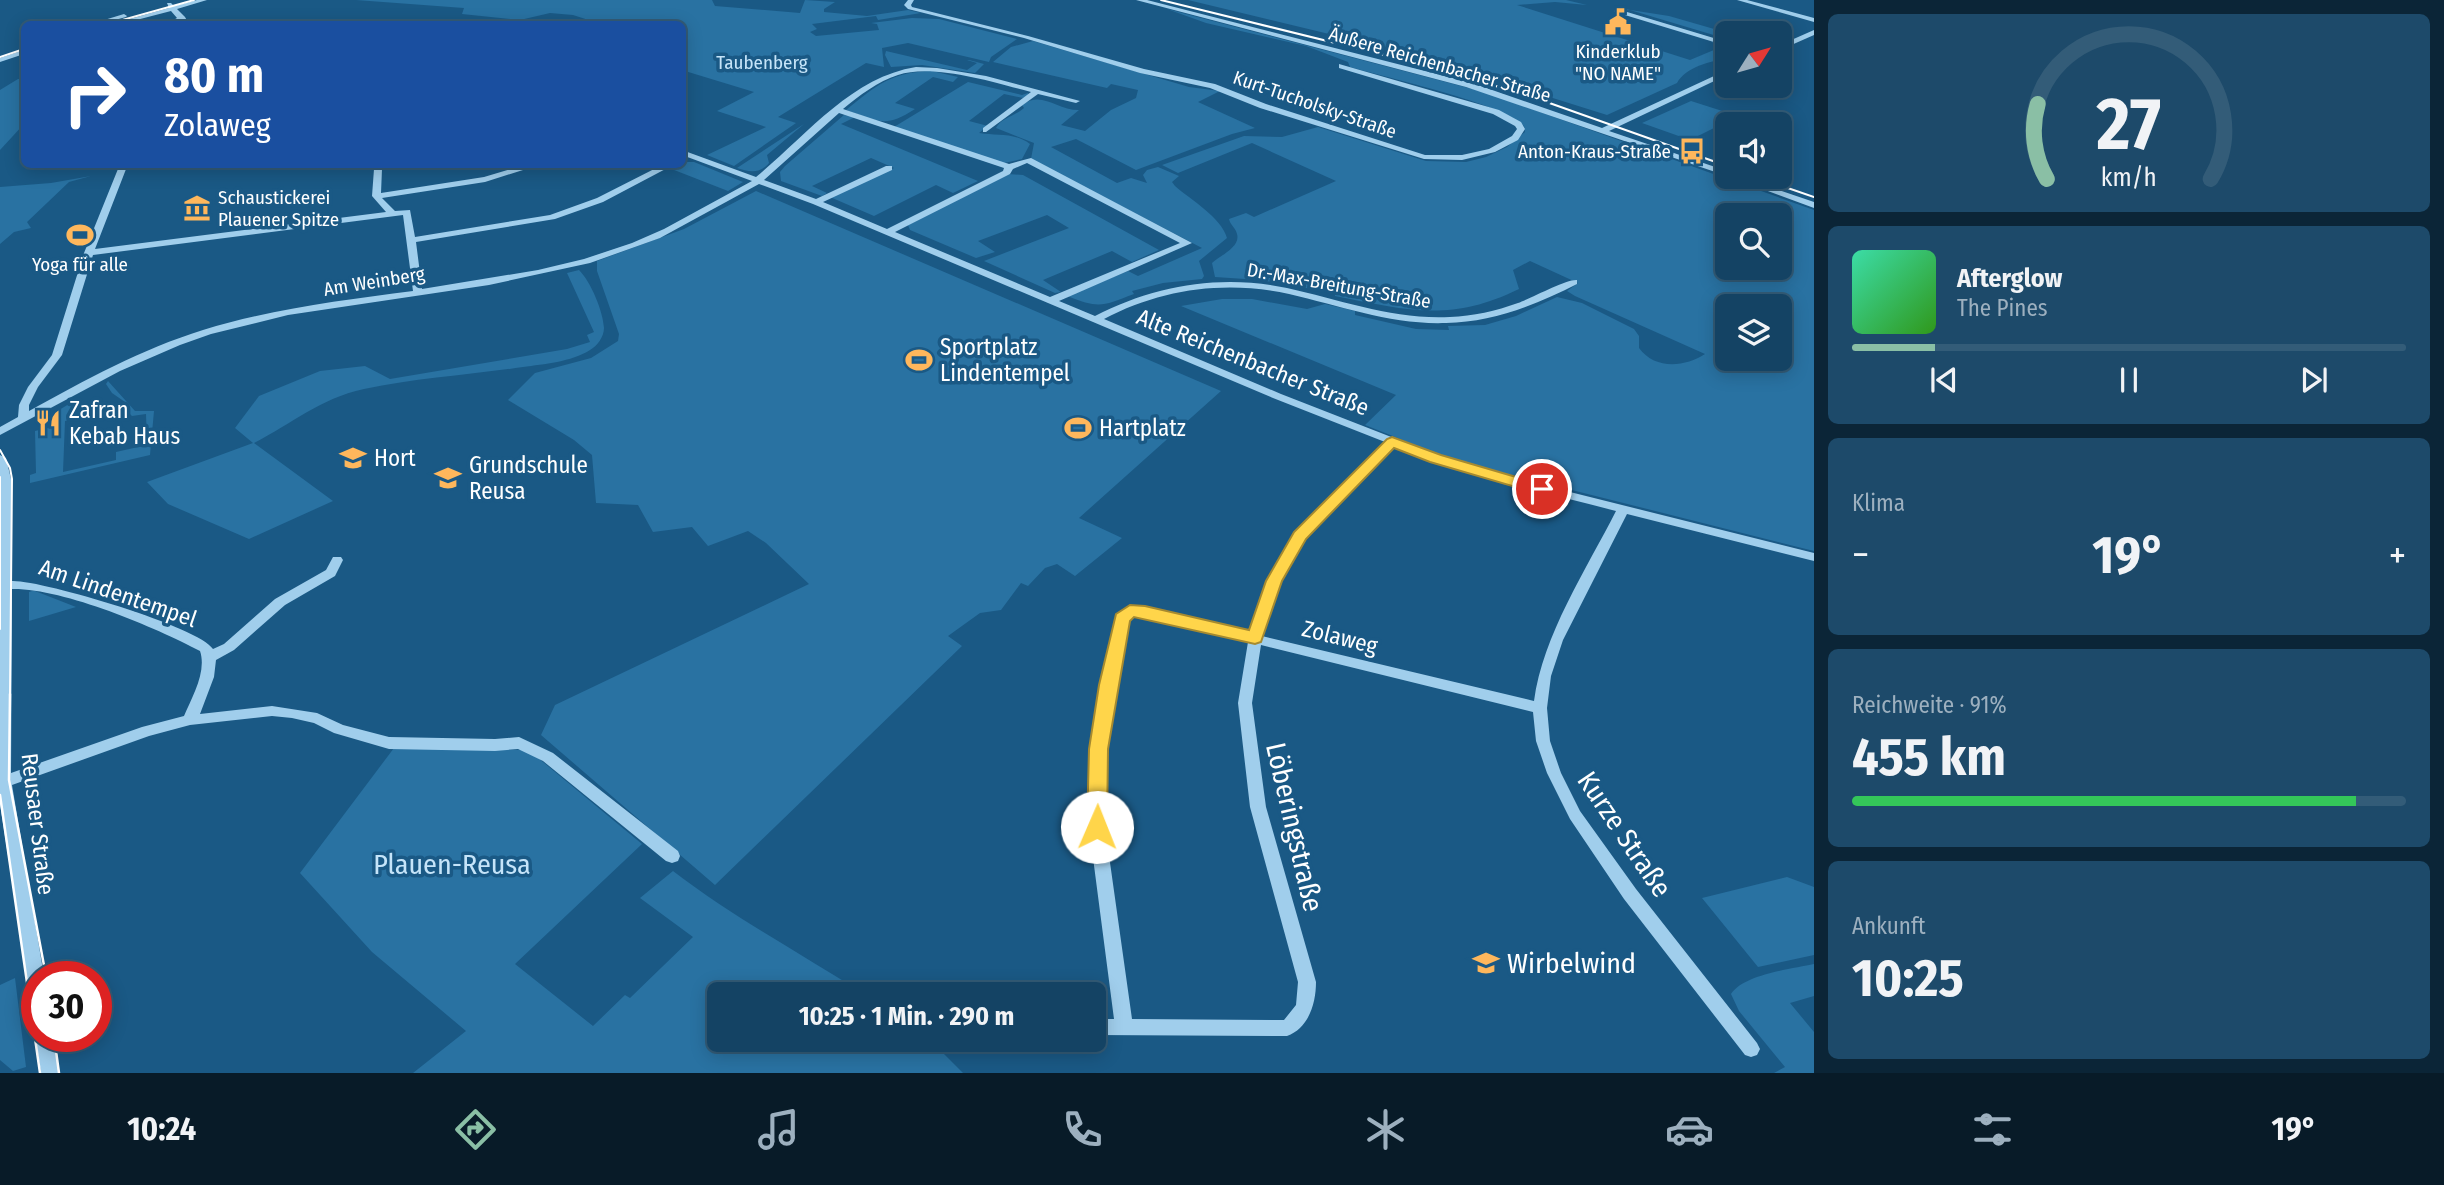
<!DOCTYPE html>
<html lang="de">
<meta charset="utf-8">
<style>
:root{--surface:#144364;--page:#1d4a6a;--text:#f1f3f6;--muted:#9db0bf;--line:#335c78;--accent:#8abfa5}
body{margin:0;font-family:"Fira Sans Condensed",sans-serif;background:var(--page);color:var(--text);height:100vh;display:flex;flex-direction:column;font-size:26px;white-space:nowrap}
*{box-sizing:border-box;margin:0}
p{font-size:23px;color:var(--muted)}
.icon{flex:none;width:38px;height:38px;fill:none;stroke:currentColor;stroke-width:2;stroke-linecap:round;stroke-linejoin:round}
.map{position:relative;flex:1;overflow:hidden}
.drawer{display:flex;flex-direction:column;gap:14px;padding:14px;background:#0b2537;width:630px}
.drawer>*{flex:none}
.banner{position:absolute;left:21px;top:21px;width:665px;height:147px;border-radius:10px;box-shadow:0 4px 18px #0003,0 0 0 2px var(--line);background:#1a4fa0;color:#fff;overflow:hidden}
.needle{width:46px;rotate:53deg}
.buttons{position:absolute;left:1715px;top:21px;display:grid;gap:14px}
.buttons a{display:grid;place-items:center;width:77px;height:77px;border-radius:10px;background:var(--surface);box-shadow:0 4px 18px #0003,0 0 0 2px var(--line);font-size:35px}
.speed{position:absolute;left:21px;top:961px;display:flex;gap:14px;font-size:35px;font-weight:700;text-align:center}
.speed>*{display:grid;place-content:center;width:91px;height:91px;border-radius:50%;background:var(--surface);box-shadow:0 4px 18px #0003,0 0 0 2px var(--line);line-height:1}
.speed .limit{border:10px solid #d22;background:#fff;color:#111}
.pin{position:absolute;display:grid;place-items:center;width:60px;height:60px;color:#fff;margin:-30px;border:4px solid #fff;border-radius:50%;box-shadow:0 2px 7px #0007}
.me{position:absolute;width:77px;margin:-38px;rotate:1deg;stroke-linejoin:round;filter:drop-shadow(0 0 5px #0008)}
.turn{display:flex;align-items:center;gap:24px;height:147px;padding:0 28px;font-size:32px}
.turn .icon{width:91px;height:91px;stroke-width:2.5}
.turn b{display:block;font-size:49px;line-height:60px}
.big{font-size:52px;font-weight:700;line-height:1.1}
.drawer .widget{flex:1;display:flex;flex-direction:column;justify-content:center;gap:10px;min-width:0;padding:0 24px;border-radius:10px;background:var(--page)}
.drawer .dial{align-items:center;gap:0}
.dial svg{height:182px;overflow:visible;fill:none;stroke:var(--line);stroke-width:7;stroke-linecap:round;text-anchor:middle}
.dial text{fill:var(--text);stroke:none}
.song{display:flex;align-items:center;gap:21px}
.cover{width:84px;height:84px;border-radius:10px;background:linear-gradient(135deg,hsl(160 70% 55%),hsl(110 70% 35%))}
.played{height:7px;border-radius:4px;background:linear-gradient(90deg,var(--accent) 15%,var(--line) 15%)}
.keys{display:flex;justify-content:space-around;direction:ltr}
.heat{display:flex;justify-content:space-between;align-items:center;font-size:38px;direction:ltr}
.charge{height:10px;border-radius:5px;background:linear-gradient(90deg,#34c759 91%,var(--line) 0)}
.trip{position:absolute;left:707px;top:982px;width:399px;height:70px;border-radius:10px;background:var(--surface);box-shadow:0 4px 18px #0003,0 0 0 2px var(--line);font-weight:700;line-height:70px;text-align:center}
.tabs{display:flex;height:112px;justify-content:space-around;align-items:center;background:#081b28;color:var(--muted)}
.tabs .icon{width:49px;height:49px}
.tabs .active{color:var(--accent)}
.tabs b{font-size:32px;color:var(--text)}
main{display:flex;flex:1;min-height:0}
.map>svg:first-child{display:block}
.green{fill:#2972a2;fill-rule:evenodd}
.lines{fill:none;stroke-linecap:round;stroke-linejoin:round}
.minor{fill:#a0ceec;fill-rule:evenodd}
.tram-far1{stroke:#fff;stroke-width:2}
.tram{stroke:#fff;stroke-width:2.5}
.route{fill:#ffd54a;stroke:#a68a30;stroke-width:2}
.labels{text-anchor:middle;stroke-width:7;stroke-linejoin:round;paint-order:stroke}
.far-poi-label{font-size:19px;fill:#fff;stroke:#1a5985}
.far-park-label{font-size:19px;fill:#c5e4f9;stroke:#1a5985}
.far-street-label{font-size:19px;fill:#fff;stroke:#1a5985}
.poi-label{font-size:23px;fill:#fff;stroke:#1a5985;text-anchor:start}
.street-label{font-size:23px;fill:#fff;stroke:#1a5985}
.near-street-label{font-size:28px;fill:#fff;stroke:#1a5985}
.near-park-label{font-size:28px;fill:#c5e4f9;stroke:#1a5985}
.near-poi-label{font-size:28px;fill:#fff;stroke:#1a5985;text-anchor:start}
</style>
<main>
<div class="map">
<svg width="1814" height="1073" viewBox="0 0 1814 1073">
<rect width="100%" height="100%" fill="#1a5985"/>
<!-- green -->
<path class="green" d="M356,0H712L715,6L800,13L805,0L835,2L824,9V12L867,16L908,10L921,13L878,20L876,16L812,24L817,29L810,32L816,36L879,30L877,24L871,23L912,18L939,19L1017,39L991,57L989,62L908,43L882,48L884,67L866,63L778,117L796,123L734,166L707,155L766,127L717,111L754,92L685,71L683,65L682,24H601L573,15L550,13L520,20L462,14L464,8Z
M1188,0H1566L1587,5L1555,2L1517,5L1690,60L1721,47L1710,41L1727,46V59C1710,61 1686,67 1677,83L1607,115L1412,54Z
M1167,9L1484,92L1814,210V551L1453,460L1365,425L1396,395L1181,306L1222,299H1252L1307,309L1325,304L1355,311V315L1416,329L1449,330L1448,326L1485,325L1516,316L1557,297L1582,303L1634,329L1639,336V348C1655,370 1685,367 1705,354L1575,296L1567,291L1578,283L1530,261L1513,270L1519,289C1450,323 1406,310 1335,296V293L1260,280L1215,277L1212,263C1219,256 1241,247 1237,234C1236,228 1230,225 1229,219L1246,213L1254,217L1336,181L1252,143L1178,173L1162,165L1244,136L1282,137L1318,127L1426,161L1466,162L1486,157L1507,147L1525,132L1524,126C1505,104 1384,77 1350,67L1348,62L1306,46L1206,23ZM1727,215H1780V268H1727ZM1727,306H1780V359H1727Z
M1624,9L1669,16L1728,33L1727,39L1630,10L1619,11Z
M1033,41L1189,87L1220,91L1198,102L1255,128L1232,134L1136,170L1076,139L1051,147L1117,183L1131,178L1147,183L1143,175L1147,170L1158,167L1179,176L1172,182L1175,186C1191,200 1221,217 1227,238L1199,261L1204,276L1202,279L1163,283L1132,291L1134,294C1102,306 1100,309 1067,296L1128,271L1138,276L1202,248L1031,159L1034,143L996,128C1001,118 1015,116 1024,108L1022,105C1042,90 1056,110 1079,110L1061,125L1085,131L1111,110L1136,98L1138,90L1111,84L1107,88L993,62L1011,47Z
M886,51L967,70L977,63L967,60H969L984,64L975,73L922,65L891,67L885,55Z
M932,71L958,77L953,82L933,77L895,103L915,109C884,129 879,121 846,110C877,85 891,72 932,71Z
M18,79H24V124L0,150V90Z
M968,82L1022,95L1028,93L1029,96L1023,98L1004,94L969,121L988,126L979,133C997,136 1014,132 1030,144L1022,159L1004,163L894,127Z
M1691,101L1738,116L1690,140L1642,123Z
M844,115L855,117L841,124L978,181L953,193L936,185L874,216L830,197L894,168L871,158L812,186L827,193L822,196L781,181L780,172L785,166Z
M804,124L767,155L769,163C760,174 749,172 737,168Z
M683,162H694L743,182L728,191L669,168L682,164Z
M1008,174L1023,175L1159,250L1132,262L1112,251L1043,280L1061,292L1055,293L984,261L1069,228L1047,215L978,241L995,252L976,258L910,230L908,225Z
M91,176L69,182L27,222L31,228L14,232L0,244V187L51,183Z
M756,191L1221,391L1079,518L1122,538L1075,576L1057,564L1045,568L1028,586L1021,583L1001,610L980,613L948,636L962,646L715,885L541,735L555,705L809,584L766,543L748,531L708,546L692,527L653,532L638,505L596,503L592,455L574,440L508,400L535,373L591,358L618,341L619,334L597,271V261L684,229Z
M579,270C591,282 603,311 604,328C604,337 597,346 590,350C571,362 544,364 523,367C470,375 416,378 364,389C319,399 293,423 254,443L333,501L249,539L168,504L147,482L253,443L235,428L259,396L320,371L365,366L390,379L567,349L590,342L587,335L594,332L567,273Z
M108,381L135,411H154L150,455L30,483V475L36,473L35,431L60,425L59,410L74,401L81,400L93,414L65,421L63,472L116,460V452L147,445L146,414L132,416L122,406L125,402L112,393L106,384Z
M32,591H35L76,607L29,621V592Z
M394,748L523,750L537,757L642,844L515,964L593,1026L625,995L630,998L693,937L640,898L673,871C733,917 800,953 864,994H719V1040H930L963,1073H413L466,1031L372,952L300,873Z
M1787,877L1814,887V955L1758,967L1702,898Z
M1814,964V996L1790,1003L1814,1032V1073H1774L1785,1067L1739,1011L1731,994C1744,974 1792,969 1814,964Z
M15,978L26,1067L13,1071L0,1060V985Z"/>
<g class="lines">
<!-- minor -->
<path class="minor" d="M197,0H207L177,9L185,17L189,24H183L180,22L166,24L177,18L171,11L121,24H112L169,8L167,3H171L174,6Z
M908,0H914L911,5L912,7L1028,36L1144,69L1215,84L1266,104L1425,155H1462L1489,149L1512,136L1517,129L1515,126L1493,114L1339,68V64L1499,110L1521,122L1525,129L1518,140L1495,152L1462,160L1424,159L1260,108L1210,88L1140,73L1024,38L908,9L904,5Z
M1136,0H1147L1472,83L1602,128L1727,70V75L1609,131L1727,171V176L1466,87Z
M1737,0H1747L1814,18V22Z
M1617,9L1727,42V46L1615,12L1614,11Z
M124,14L127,16L126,17L100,24H91Z
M1814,30V35L1780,50V45Z
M24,50V54L0,62V58Z
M916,67L937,68L986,76L1080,101L1076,103L1038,94L986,132H983V128L1031,92C996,83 933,63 898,75C878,81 859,96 843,109L1009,164L1031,158L1192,243L1059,301L1095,316C1155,285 1221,274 1287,288C1341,300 1394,320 1450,317C1473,316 1496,311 1518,303C1532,298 1566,279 1577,280V284C1536,305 1492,322 1446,323C1392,325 1341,306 1289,294C1225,280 1161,289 1104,319L1281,394L1440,456L1518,479L1814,553V561L1627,514L1563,640L1551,676L1547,708L1550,741L1561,773L1580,811L1636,889L1757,1043L1760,1049L1757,1055L1751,1057L1745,1055L1624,899L1570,819L1547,773L1536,741L1533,712L1261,645L1252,703L1266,807L1316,982C1316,1003 1309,1028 1287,1036L1094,1035V1019H1114L1089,827L1091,749L1115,618L1125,608L1145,607L1250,633L1268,581L1296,533L1385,442L1273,398L813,204L759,184L660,238L590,263L489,285L288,315L211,334L180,345L120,371L0,435V427L18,417L19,405L28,387L52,355L84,253L120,164H128L95,249L386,212L372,196L374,169L377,164H385L382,169L381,193L484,177L527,164H542L485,182L382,198L395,211L410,210L415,237L550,215L597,198L664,164H675L603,202L555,219L416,242L422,289L538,270L584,259L632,243L664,229L752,181L682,155V150L756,177C805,137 851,77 916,67ZM839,113L1004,168L1003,171L887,229L823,202L892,170V166H886L816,199L764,180ZM1027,163L1180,243L1050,297L895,232L1010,174L1013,169ZM403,215L413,291C343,300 271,309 203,330C142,349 85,380 29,411V405L38,387L62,355L93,255ZM1395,446C1467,474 1541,492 1616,511C1586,570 1543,635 1534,701L1262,636L1280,581L1305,538ZM1133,616L1145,617L1248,642L1238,703L1250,807L1298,982L1296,1005L1284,1020L1132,1019L1105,827V749L1128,620Z
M1730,177H1741L1814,202V208Z
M0,455L6,458L11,479L12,581C42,580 200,627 213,649L224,644L275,599L326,570L333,557H341L343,560L335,576L285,605L234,650L216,660L214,677L200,714L272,706L317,713L343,725L389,737L495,739L519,737L553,753L678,851L680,856L678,861L672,863L666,861L543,761L518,749L495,751L389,749L334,733L314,723L292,718L272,716L190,725L149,736L12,785L44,976H37V993L31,991L28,985L0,804ZM12,589C62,588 155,627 200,651C207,672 192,697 184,716L142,727L11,773Z
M929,983L940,988L943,994H922L920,991L923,985Z
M37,1032V1036H53L59,1073H41L35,1036Z"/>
<!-- tram-far1 -->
<path class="tram-far1" d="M1161,0L1441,69L1541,100L1727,166
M108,24L194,0
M0,57L24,49
M1756,177L1814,197
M0,450L10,468L12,479L10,696
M0,477V629"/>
<!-- tram -->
<path class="tram" d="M10,694L9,780L46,976
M0,795L40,1073
M54,1036L59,1073"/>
</g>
<!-- route -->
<path class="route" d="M1392,437L1441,455L1547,486L1549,489L1547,493H1536L1430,462L1394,448L1306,539L1282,581L1261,642L1255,644L1134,617L1130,621L1108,749L1107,827L1104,833L1097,835L1090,833L1087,827L1089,749L1099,685L1116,614L1130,605L1145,606L1249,630L1266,581L1294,532L1387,439Z"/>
<!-- icons -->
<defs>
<g id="civic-bare" transform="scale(2.1)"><path d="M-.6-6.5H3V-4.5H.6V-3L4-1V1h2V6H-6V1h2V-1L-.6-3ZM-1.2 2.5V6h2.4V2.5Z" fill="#feb75c" stroke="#1a5985" stroke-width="2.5" paint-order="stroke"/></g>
<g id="bus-bare" transform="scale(2.1)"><path d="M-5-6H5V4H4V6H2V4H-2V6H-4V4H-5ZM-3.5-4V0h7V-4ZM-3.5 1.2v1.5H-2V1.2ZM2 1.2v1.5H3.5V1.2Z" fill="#feb75c" stroke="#1a5985" stroke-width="2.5" paint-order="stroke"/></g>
<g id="museum-bare" transform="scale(2.1)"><path d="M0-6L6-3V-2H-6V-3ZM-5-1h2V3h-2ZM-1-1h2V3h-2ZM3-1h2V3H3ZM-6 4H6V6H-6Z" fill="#feb75c" stroke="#1a5985" stroke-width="2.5" paint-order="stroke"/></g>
<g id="stadium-bare" transform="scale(2.1)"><path d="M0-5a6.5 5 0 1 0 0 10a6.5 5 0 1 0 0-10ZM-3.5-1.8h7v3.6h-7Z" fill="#feb75c" stroke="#1a5985" stroke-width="2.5" paint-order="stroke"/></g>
<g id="restaurant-bare" transform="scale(2.1)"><path d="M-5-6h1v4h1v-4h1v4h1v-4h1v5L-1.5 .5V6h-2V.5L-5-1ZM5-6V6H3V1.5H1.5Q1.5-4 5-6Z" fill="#feb75c" stroke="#1a5985" stroke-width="2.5" paint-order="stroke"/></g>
<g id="school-bare" transform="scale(2.1)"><path d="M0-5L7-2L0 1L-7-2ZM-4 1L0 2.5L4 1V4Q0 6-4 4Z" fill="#feb75c" stroke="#1a5985" stroke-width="2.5" paint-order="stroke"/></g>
</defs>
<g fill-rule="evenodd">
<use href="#civic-bare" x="1618" y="22"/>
<use href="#bus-bare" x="1692" y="151"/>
<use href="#museum-bare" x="197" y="208"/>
<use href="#stadium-bare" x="80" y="235"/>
<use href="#stadium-bare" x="919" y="360"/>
<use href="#restaurant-bare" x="48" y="423"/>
<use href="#stadium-bare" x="1078" y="428"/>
<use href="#school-bare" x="353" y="458"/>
<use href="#school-bare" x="448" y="478"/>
<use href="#school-bare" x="1486" y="963"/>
</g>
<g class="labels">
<!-- far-poi labels -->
<g class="far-poi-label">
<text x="1618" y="58">Kinderklub<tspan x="1618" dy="22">"NO NAME"</tspan></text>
<text x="1671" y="158" text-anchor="end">Anton-Kraus-Straße</text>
<text x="218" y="204" text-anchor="start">Schaustickerei<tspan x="218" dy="22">Plauener Spitze</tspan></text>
<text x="80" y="271">Yoga für alle</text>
</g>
<!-- far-park labels -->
<g class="far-park-label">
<text x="762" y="69">Taubenberg</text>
</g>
<!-- far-street labels -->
<g class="far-street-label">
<text transform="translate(1440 64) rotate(16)" y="7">Äußere Reichenbacher Straße</text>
<text transform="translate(1315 104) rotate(19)" y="7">Kurt-Tucholsky-Straße</text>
<text transform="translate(374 281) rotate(-9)" y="7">Am Weinberg</text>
<text transform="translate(1339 285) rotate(10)" y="7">Dr.-Max-Breitung-Straße</text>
</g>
<!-- poi labels -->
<g class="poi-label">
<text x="940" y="355">Sportplatz<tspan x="940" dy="26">Lindentempel</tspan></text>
<text x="69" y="418">Zafran<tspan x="69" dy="26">Kebab Haus</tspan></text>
<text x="1099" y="436">Hartplatz</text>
<text x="374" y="466">Hort</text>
<text x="469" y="473">Grundschule<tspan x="469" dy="26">Reusa</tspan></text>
</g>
<!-- street labels -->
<g class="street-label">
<text transform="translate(1253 362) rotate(22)" y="8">Alte Reichenbacher Straße</text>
<text transform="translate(118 593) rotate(19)" y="8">Am Lindentempel</text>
<text transform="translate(1340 637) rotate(14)" y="8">Zolaweg</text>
<text transform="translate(38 824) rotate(83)" y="8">Reusaer Straße</text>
</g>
<!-- near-street labels -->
<g class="near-street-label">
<text transform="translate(1295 827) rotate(77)" y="10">Löberingstraße</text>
<text transform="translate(1625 834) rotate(56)" y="10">Kurze Straße</text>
</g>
<!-- near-park labels -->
<g class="near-park-label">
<text x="452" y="874">Plauen-Reusa</text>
</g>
<!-- near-poi labels -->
<g class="near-poi-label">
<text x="1507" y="973">Wirbelwind</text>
</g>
</g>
</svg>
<div class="buttons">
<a><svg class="needle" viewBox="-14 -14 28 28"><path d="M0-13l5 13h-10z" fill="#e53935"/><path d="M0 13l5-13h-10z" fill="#9db0bf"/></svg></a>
<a><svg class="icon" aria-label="sound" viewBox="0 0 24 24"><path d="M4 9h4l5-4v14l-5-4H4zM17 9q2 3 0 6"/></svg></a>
<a><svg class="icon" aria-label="search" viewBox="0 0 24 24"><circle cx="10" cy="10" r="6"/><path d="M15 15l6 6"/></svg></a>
<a><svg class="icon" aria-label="layers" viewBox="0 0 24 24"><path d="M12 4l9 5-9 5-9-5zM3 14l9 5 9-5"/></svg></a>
</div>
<div class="speed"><div class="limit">30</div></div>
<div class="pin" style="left:1542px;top:489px;background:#d93025"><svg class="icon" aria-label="arrive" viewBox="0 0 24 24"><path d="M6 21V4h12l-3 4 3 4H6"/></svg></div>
<svg class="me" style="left:1097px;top:827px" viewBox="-20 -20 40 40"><circle r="19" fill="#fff"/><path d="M0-13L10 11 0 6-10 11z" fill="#ffd54a"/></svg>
<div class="trip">10:25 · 1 Min. · 290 m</div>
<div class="banner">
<div class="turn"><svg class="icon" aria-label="right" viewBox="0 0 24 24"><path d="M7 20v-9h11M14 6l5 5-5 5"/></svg><div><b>80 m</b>Zolaweg</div></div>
</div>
</div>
<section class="drawer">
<div class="widget dial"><svg viewBox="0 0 100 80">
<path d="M14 69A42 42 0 1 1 86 69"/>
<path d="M14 69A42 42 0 0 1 10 36" stroke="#8abfa5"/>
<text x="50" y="56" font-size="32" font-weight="700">27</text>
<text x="50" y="72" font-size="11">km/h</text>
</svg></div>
<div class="widget">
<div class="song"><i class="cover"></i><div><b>Afterglow</b><p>The Pines</p></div></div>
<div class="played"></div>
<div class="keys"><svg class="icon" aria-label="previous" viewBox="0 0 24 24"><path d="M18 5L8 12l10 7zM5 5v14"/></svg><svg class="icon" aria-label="pause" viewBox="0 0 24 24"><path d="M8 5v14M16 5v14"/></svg><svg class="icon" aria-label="next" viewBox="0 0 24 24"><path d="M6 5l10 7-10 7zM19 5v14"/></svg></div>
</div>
<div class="widget"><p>Klima</p>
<div class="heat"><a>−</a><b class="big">19°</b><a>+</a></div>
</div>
<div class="widget"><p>Reichweite · 91%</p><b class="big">455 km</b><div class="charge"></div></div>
<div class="widget"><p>Ankunft</p><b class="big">10:25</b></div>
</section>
</main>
<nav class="tabs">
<b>10:24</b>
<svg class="icon active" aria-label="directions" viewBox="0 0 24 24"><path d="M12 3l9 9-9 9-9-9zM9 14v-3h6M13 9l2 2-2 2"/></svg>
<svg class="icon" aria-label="music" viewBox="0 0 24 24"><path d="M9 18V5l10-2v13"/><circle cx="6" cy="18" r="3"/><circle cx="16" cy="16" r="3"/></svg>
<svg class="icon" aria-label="phone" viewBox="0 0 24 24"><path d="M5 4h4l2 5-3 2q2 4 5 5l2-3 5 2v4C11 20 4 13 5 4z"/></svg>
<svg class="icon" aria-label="climate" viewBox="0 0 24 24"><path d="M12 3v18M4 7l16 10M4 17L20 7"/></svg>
<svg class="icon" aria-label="car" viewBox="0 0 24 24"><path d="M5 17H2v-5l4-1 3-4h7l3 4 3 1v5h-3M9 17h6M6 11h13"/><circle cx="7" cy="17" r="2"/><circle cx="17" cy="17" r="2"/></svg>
<svg class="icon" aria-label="filters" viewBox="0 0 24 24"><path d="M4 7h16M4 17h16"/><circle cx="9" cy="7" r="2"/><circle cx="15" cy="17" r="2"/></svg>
<b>19°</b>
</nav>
